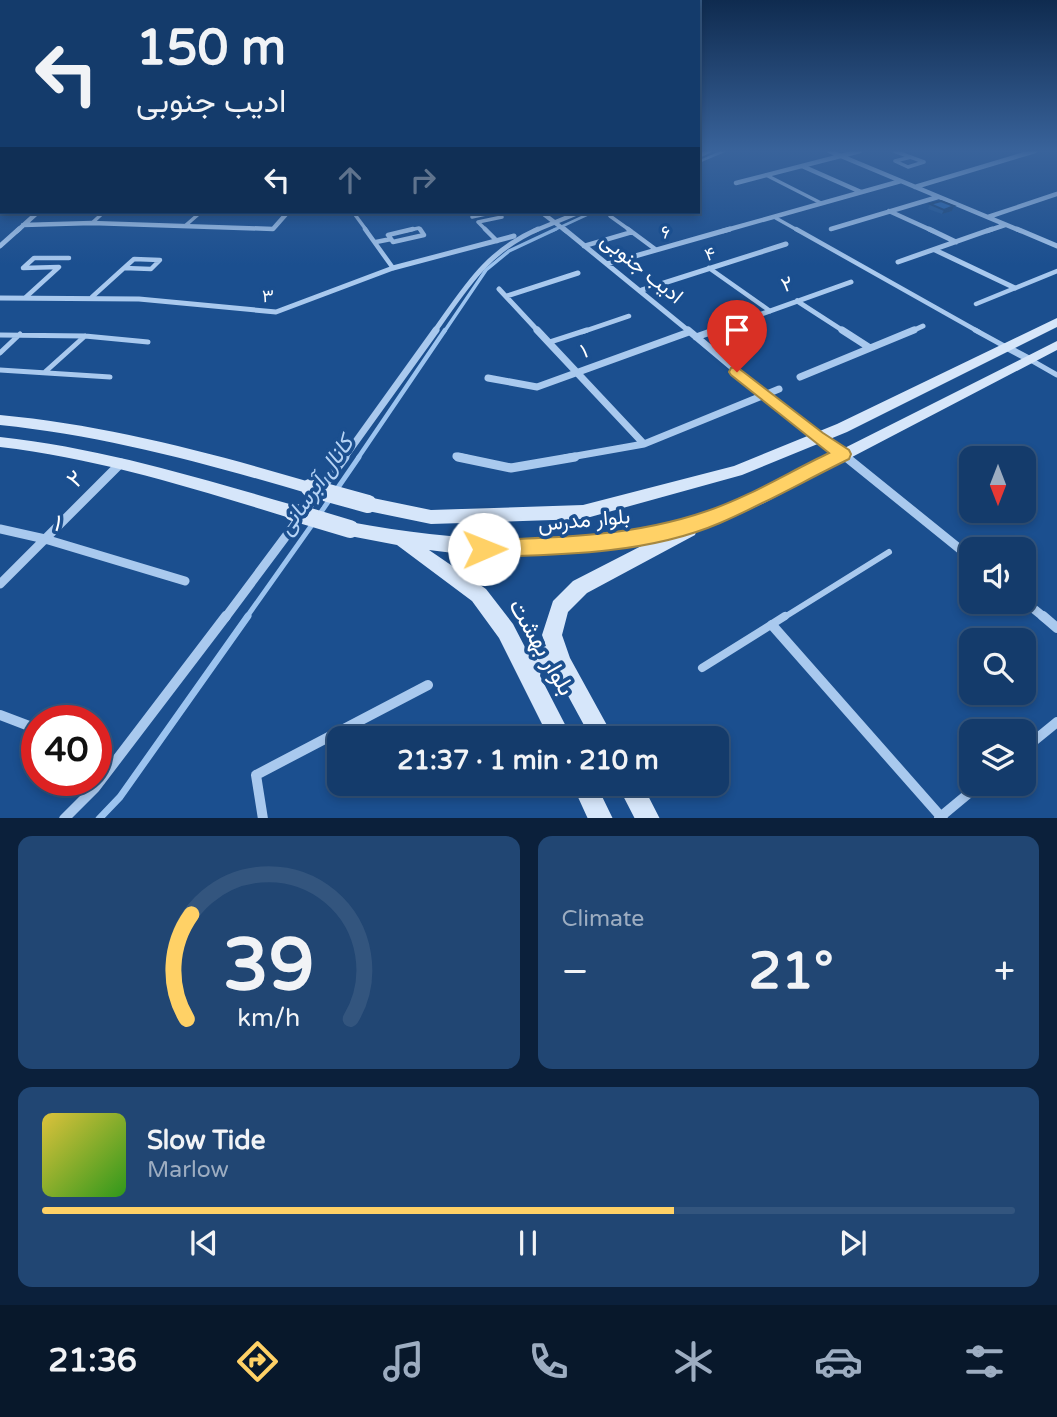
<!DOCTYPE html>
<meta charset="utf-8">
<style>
:root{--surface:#143b6b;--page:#214673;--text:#f1f3f6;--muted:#9dadc1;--line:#33557e;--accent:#ffd166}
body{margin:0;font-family:"Varela Round",Vazirmatn,sans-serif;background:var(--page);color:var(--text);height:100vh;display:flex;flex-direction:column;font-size:26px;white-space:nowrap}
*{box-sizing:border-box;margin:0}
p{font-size:23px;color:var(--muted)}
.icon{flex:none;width:38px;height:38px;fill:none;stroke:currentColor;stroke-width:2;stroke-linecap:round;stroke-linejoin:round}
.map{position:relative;height:818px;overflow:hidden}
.drawer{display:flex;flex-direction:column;gap:18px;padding:18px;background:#0b203b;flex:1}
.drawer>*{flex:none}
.guide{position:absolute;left:0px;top:0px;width:700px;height:214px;box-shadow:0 4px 10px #0003,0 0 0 2px var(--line);background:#143b6b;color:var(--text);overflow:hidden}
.needle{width:46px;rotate:180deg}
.fabs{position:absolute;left:959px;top:446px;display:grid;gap:14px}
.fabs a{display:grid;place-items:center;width:77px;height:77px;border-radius:14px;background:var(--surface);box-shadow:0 4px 10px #0003,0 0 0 2px var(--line);font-size:35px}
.speed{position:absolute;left:21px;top:705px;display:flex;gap:14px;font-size:35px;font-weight:700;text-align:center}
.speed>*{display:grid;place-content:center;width:91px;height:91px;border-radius:50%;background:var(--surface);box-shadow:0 4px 10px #0003,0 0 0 2px var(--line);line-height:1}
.speed .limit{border:10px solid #d22;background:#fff;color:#111}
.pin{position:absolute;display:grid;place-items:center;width:60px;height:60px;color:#fff;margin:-72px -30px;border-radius:50% 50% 50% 0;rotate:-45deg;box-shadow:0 0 7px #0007}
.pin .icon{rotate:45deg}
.me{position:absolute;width:77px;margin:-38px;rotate:89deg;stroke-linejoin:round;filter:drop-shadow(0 0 5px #0008)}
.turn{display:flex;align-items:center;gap:24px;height:147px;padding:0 21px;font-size:32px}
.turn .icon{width:91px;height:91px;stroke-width:2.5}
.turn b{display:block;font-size:49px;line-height:60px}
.lanes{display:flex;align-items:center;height:66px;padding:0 21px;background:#0003;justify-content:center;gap:35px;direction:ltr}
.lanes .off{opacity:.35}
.big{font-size:52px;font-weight:700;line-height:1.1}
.drawer .widget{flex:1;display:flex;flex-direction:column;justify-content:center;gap:10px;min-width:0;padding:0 24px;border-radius:14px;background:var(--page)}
.drawer .dial{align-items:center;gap:0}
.dial svg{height:182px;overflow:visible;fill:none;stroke:var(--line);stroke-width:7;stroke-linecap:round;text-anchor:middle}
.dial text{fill:var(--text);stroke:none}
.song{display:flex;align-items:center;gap:21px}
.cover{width:84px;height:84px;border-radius:10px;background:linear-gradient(135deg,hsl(50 70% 55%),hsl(110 70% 35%))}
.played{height:7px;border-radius:4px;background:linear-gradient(90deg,var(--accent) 65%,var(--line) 65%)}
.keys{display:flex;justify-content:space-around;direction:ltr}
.heat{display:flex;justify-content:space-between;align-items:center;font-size:38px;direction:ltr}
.drawer .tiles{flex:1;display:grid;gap:18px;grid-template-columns:1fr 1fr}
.widget:last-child{grid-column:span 2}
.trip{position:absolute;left:327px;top:726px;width:402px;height:70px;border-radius:14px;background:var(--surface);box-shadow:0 4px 10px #0003,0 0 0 2px var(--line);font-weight:700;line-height:70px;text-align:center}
.tabs{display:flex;height:112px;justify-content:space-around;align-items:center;background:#08182b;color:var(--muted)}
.tabs .icon{width:49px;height:49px}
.tabs .current{color:var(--accent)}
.tabs b{font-size:32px;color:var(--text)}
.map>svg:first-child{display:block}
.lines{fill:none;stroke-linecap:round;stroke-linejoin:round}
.stream-far4{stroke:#9cc4f0;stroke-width:2.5}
.stream-far3{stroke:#9cc4f0;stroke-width:3.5}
.stream-far2{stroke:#9cc4f0;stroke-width:4.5}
.stream-far1{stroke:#9cc4f0;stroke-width:5}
.stream{stroke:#9cc4f0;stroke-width:7}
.lane-far4{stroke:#a9c9ee;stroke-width:3.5}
.lane-far3{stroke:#a9c9ee;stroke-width:4.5}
.lane-far2{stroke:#a9c9ee;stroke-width:5}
.lane-far1{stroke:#a9c9ee;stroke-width:6}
.lane{stroke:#a9c9ee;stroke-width:8}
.street-far4{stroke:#a9c9ee;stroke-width:4.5}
.street-far3{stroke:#a9c9ee;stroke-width:5}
.street-far2{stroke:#a9c9ee;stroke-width:7}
.street-far1{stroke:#a9c9ee;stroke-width:9}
.street{stroke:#a9c9ee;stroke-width:10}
.secondary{fill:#d6e6fa;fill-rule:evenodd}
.secondary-bridge{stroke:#d6e6fa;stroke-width:18}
.wall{fill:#245895}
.shaded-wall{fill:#1d4779}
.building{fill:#2a66ad;stroke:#1d4779;stroke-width:2}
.route{fill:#ffd166;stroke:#a68842;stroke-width:2}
.labels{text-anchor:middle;stroke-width:7;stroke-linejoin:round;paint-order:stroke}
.far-street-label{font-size:18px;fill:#fff;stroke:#1b4f8f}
.street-label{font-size:21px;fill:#fff;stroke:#1b4f8f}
.water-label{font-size:23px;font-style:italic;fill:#b5d3f5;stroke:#1b4f8f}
.near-street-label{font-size:24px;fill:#fff;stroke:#1b4f8f}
</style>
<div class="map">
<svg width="1057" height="819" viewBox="0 0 1057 819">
<rect width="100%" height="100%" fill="#1b4f8f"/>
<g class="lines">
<!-- stream-far4 -->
<path class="stream-far4" d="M698,162L724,151
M552,231L593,212"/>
<!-- stream-far3 -->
<path class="stream-far3" d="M444,332L486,270L509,251L556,229"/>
<!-- stream-far2 -->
<path class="stream-far2" d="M358,458L445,330"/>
<!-- stream-far1 -->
<path class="stream-far1" d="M337,489L359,457
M319,515L330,499
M246,618L314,522"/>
<!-- stream -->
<path class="stream" d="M99,819L120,797L248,616"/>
<!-- lane-far4 -->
<path class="lane-far4" d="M894,151L924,162
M911,157L895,161L908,167L924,162
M766,175L821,203
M353,212L367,231
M610,216L631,231
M472,217L495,212
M774,217L799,231
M92,223L104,212
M186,225L201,212
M405,231L419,228L421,231
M487,231L478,222L502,217L496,212"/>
<!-- lane-far3 -->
<path class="lane-far3" d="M365,229L393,268
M485,229L497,241
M628,229L655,249
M796,229L979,332
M391,239L393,242L424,235L420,229
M391,239L388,235L413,229
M376,242L391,239
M584,246L632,232
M134,259L160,260L151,269L124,268Z
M709,268L770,311
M26,297L59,267L23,268L34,258H69
M92,297L124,268
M976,304L1057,271
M582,332L629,316"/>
<!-- lane-far2 -->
<path class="lane-far2" d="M975,330L1006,347
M0,335L85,336L148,342
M550,342L587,330
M0,353L20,334
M1029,359L1057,375
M0,370L110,377
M45,372L85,336"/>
<!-- lane-far1 -->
<path class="lane-far1" d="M783,618L889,552"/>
<!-- lane -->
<path class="lane" d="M702,668L785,616"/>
<!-- street-far4 -->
<path class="street-far4" d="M829,151L1021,231
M698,156L709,151
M802,166L861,192
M736,183L860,151
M915,187L1035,151
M889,211L933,231
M541,212L566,231
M988,217L1057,194
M23,225L92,223L273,229L288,212
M831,229L938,197
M17,231L38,212
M534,231L580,212
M723,231L901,181
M987,231L1005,225"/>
<!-- street-far3 -->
<path class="street-far3" d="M564,229L690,332
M929,229L956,242
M1017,229L1057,246
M0,246L19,229
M935,250L1015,288
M898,262L992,229
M607,264L730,229
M499,289L539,332
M642,290L786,244
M507,296L578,273
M0,298L139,299L276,312L393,268L514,236
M797,301L845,332
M434,332C466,287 486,252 538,229
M711,332L851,282
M910,332L923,326"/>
<!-- street-far2 -->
<path class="street-far2" d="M537,330L644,444L565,458
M688,330L817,438L848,458
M842,330L870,348
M696,337L716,330
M1006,347L1029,359
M800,377L914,330
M488,378L537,387L689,332
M644,444L779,389
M456,456L466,458
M344,458L436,330"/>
<!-- street-far1 -->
<path class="street-far1" d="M458,457L511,468L575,457
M846,457L971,558
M0,529L45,539L185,581
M0,584L121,463
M1024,601L1045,618
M225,618L345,457"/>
<!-- street -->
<path class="street" d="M1043,616L1057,628
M772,625L943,819
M0,715L37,729
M1024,749L1057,722
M939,818L980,784
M64,819L95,788L226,616
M263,819L256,775L428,685"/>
<!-- secondary -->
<path class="secondary" d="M0,164H2L0,169Z
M1057,318V327L847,432L742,475L583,519L431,524L368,511L362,509L360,504L362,499L368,497L431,510L583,505L734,466L837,424Z
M1057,341V350L766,502L734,517L697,529L695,535L587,593L568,612L562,635L570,658L614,738H591L554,670L544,666L541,669L540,676L572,738H549L499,638L472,601L397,545L350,536L344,534L342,529L344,524L350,522C485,547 627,551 755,493ZM651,541L573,581L553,601L542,635L546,646L528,653L513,624L486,589L429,550C503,560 578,556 651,541Z
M0,415C106,425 208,452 310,482L316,484L318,488L316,492L310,494C208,464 106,436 0,425Z
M0,437C101,448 196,477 293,505L299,507L301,512L299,517L293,519C196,489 101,459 0,447Z
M572,784H596L613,819H588Z
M617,784H642L660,819H635Z"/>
<!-- secondary-bridge -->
<path class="secondary-bridge" d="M310,488L368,504
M293,512L350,529"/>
</g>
<!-- wall -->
<path class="wall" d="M930,204L954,206L952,211L942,214L928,209Z"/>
<!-- shaded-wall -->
<path class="shaded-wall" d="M954,206L952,211L942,214L944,210Z"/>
<!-- building -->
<path class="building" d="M941,201L954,206L944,210L930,204Z"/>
<!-- sky -->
<linearGradient id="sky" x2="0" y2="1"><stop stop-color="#0f2b4f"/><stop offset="0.57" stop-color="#39639b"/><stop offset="1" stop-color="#39639b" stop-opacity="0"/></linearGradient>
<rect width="1057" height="265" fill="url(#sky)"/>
<!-- route -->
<path class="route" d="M737,367L823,433L849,450L851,454L849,459C806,480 764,504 720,523C648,554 561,555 484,557L477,555L474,549L477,543L484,540C559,538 635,536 707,511C749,497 789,472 829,453L731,375L729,372L731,368Z"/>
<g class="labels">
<!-- far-street labels -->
<g class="far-street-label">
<text transform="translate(666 232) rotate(-15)" y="6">۶</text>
<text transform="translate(710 254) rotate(-18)" y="6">۴</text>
<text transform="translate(268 296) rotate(-2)" y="6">۳</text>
</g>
<!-- street labels -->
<g class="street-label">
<text transform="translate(642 268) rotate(39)" y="7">ادیب جنوبی</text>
<text transform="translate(787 284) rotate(-20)" y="7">۲</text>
<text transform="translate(584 351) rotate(-20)" y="7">۱</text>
<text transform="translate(584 520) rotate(-5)" y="7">بلوار مدرس</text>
</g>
<!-- water labels -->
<g class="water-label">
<text transform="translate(315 485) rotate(-55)" y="8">کانال آبرسانی</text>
</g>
<!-- near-street labels -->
<g class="near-street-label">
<text transform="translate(75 479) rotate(-45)" y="8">۲</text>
<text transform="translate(58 523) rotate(16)" y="8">۱</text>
<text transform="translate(542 647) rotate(60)" y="8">بلوار بهشت</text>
</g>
</g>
</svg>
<div class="fabs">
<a><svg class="needle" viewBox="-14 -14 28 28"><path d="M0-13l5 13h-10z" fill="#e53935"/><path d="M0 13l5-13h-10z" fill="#9dadc1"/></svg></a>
<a><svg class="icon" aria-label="sound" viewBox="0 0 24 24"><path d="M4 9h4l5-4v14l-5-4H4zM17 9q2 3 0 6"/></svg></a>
<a><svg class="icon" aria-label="search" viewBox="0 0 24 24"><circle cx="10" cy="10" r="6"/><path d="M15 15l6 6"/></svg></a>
<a><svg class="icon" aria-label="layers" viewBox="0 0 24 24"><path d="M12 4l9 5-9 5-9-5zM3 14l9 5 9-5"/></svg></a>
</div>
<div class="speed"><div class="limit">40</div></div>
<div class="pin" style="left:737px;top:372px;background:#d93025"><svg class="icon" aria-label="arrive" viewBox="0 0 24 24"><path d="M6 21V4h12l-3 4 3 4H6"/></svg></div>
<svg class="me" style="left:484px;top:549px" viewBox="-20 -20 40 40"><circle r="19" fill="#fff"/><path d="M0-13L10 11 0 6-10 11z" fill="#ffd166"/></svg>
<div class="trip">21:37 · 1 min · 210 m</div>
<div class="guide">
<div class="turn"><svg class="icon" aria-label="left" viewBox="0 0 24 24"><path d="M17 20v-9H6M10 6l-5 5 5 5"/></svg><div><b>150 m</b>ادیب جنوبی</div></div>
<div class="lanes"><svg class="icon" aria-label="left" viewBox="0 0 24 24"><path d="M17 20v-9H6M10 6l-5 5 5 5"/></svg><svg class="icon off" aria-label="ahead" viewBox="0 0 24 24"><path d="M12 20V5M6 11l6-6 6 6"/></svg><svg class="icon off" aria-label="right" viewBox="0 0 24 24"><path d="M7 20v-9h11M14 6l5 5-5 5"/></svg></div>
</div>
</div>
<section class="drawer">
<div class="tiles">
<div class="widget dial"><svg viewBox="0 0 100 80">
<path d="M14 69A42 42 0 1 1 86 69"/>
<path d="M14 69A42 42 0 0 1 16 23" stroke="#ffd166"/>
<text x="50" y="56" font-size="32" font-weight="700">39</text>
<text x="50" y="72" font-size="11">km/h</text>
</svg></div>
<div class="widget"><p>Climate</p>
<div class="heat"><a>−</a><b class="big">21°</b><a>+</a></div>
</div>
<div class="widget">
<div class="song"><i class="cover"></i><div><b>Slow Tide</b><p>Marlow</p></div></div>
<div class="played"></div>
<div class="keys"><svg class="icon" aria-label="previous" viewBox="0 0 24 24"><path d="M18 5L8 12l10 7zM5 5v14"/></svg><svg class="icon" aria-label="pause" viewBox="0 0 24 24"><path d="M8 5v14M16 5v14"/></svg><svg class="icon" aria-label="next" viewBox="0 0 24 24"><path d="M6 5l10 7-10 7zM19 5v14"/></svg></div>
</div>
</div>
</section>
<nav class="tabs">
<b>21:36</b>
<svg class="icon current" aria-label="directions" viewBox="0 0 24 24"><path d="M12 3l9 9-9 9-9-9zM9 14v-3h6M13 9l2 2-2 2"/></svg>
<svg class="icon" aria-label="music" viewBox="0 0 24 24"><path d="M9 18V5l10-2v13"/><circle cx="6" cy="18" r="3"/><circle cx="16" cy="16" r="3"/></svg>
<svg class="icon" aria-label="phone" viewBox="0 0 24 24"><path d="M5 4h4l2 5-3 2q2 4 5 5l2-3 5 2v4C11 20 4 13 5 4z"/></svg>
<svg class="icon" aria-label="climate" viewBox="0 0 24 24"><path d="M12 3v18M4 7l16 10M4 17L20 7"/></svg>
<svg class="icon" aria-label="car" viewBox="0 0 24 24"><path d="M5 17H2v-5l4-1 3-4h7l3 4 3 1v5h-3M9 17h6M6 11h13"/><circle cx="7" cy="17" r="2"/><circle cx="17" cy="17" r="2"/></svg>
<svg class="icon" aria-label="filters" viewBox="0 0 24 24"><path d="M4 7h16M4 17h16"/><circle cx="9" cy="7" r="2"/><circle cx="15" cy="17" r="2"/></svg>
</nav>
